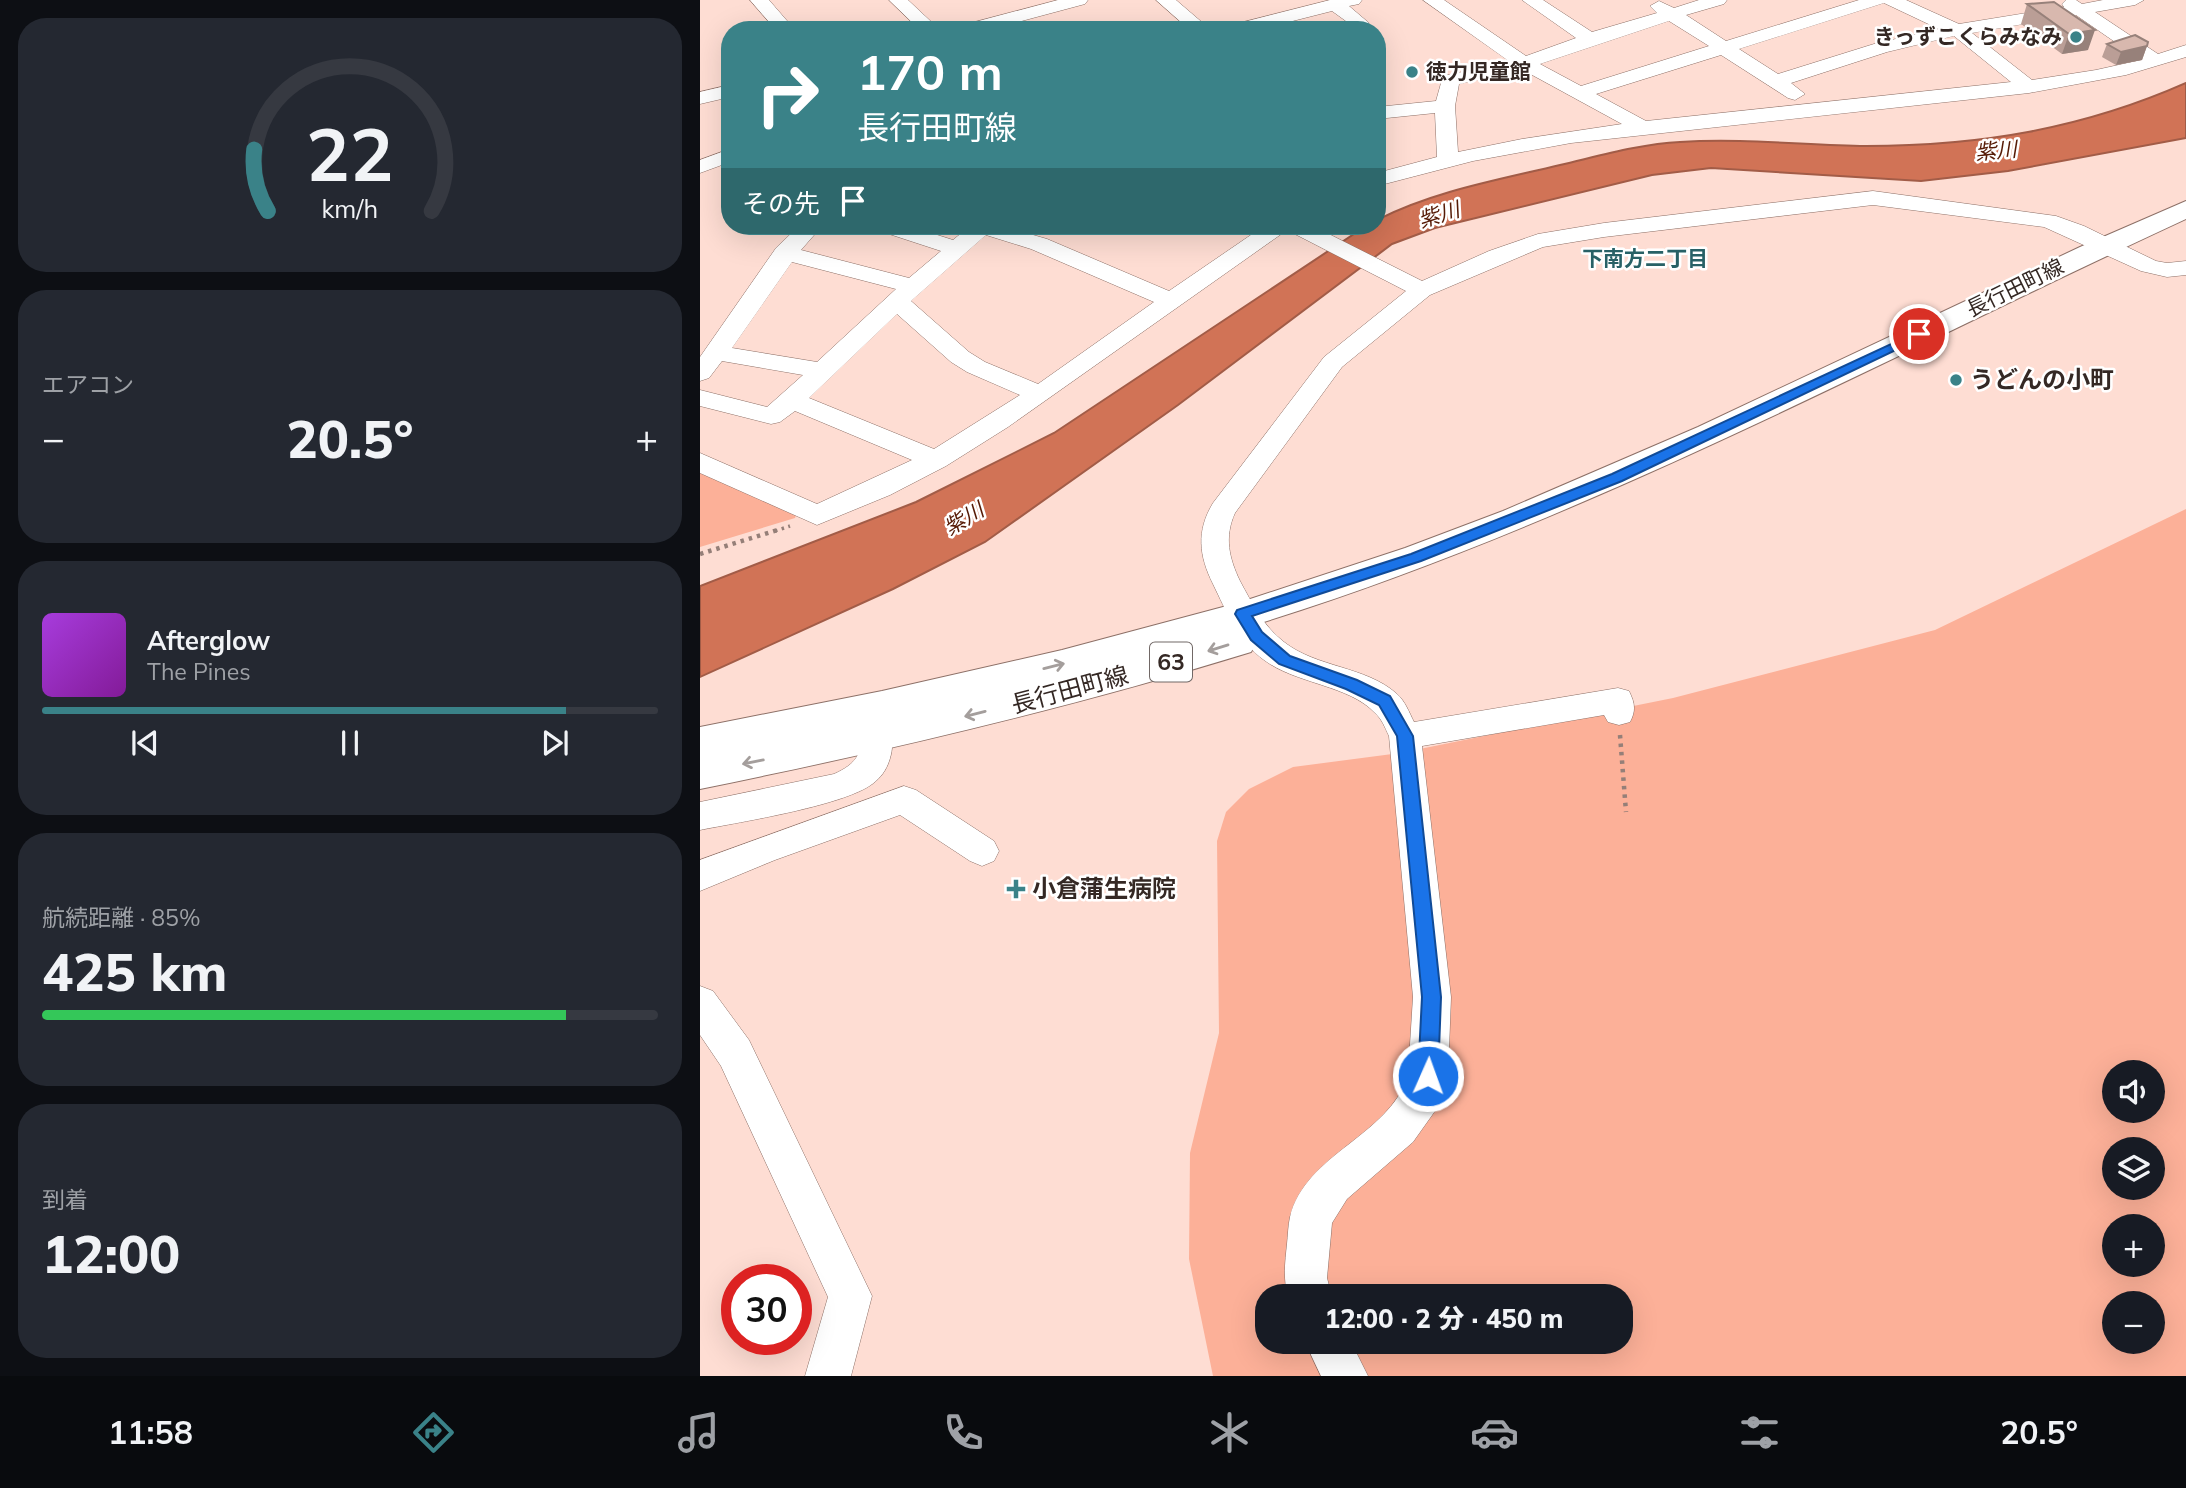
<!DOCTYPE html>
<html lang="ja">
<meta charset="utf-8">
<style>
:root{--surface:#171b24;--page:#242831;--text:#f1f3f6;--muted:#9ea1a6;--line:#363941;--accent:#3a8288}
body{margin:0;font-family:Mulish,"Noto Sans JP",sans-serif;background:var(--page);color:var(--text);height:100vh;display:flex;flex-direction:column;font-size:26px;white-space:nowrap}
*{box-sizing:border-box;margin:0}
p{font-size:23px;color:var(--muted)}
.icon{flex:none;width:38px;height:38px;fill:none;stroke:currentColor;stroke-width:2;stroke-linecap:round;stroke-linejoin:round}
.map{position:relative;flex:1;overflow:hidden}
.drawer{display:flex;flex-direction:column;gap:18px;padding:18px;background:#0d0f14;width:700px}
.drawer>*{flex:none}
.hud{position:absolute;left:21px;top:21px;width:665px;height:214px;border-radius:28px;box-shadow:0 7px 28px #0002;background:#3a8288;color:#fff;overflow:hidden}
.buttons{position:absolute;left:1402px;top:1060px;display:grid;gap:14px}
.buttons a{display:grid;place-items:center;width:63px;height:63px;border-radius:50%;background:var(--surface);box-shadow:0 7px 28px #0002;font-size:35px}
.speed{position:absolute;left:21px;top:1264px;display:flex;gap:14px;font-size:35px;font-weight:700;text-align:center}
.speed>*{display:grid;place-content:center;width:91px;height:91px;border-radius:50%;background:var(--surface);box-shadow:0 7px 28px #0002;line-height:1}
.speed .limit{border:10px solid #d22;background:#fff;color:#111}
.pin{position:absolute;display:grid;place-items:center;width:60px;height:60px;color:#fff;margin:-30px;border:4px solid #fff;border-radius:50%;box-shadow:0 2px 7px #0007}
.me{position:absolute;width:77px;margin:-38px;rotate:2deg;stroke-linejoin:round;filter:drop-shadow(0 0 5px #0008)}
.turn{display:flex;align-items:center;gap:24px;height:147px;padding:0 21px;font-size:32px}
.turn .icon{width:91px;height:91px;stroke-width:2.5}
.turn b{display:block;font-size:49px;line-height:60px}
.then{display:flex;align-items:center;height:66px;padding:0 21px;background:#0003;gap:14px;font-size:26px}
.big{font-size:52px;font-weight:800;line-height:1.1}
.drawer .card{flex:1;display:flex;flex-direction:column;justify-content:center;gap:10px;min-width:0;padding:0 24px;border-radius:28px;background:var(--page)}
.drawer .dial{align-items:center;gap:0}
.dial svg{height:182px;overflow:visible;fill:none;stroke:var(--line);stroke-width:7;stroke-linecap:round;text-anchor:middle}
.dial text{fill:var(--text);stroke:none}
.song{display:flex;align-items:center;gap:21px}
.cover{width:84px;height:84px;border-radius:10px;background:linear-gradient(135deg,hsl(280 70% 55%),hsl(290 70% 35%))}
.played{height:7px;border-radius:4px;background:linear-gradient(90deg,var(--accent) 85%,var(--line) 85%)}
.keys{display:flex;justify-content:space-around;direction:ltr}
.heat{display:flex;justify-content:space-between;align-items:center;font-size:38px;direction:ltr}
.charge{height:10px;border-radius:5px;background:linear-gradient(90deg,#34c759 85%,var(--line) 0)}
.trip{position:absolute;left:555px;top:1284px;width:378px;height:70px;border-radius:28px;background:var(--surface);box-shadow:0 7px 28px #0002;font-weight:800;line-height:70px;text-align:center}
.tabs{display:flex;height:112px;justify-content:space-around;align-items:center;background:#090b0e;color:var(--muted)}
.tabs .icon{width:49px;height:49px}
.tabs .current{color:var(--accent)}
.tabs b{font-size:32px;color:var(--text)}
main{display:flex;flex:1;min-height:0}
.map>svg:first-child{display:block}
.green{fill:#fcb098;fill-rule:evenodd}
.water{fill:#d17356;stroke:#a25c47;stroke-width:2}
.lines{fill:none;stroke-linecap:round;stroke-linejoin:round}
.minor-casing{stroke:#8d7067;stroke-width:1}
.major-casing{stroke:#8d7067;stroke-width:2}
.path-far1{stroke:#957f78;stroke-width:3.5;stroke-dasharray:2.5 4.5;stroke-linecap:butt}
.path{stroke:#957f78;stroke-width:4.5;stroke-dasharray:3.5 5;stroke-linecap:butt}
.minor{fill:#fff;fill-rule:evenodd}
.major{fill:#fff;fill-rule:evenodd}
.wall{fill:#ba9e96}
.shaded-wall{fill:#97817a}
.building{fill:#d8b8ae;stroke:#97817a;stroke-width:2}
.oneway{stroke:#a49e9c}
.route{fill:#1a73e8;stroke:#114b97;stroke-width:2}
.poi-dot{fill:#3a8288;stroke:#fff;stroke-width:2.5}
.labels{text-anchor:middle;stroke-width:5;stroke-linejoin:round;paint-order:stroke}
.far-poi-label{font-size:21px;font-weight:bold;fill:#342824;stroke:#fff;text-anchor:end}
.far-water-label{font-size:21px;font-style:italic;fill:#561a05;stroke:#fff}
.far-neighbourhood-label{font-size:21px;font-weight:bold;fill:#286166;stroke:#fff}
.far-street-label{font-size:21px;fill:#342824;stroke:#fff}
.shield{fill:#fff;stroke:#716866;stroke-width:2}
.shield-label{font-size:23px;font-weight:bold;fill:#342824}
.poi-label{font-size:24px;font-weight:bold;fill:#342824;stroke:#fff;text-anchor:start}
.street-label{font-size:24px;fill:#342824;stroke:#fff}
</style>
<main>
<section class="drawer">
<div class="card dial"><svg viewBox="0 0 100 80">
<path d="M14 69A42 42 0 1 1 86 69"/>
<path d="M14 69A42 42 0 0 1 8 42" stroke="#3a8288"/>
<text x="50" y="56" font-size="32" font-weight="700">22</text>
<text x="50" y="72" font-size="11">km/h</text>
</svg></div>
<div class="card"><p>エアコン</p>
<div class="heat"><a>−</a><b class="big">20.5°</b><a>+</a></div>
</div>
<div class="card">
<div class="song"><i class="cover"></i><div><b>Afterglow</b><p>The Pines</p></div></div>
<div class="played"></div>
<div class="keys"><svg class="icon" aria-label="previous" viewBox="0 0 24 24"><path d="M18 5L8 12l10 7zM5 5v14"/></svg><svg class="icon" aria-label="pause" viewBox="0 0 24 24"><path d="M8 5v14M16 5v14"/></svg><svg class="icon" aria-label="next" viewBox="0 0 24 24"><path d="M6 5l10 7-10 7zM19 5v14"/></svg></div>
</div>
<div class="card"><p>航続距離 · 85%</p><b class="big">425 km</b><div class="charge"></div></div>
<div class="card"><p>到着</p><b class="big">12:00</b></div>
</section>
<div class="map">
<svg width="1486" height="1376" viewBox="0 0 1486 1376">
<rect width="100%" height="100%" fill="#feddd3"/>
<!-- green -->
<path class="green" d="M0,472L97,513L95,518L0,547Z
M1486,509V1376H513L489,1259L490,1153L519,1033L517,841L526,812L549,789L593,767L700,753L973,698L1235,630ZM1414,1073H1452V1111H1414ZM1414,1150H1452V1188H1414ZM1414,1227H1452V1265H1414ZM567,1297H920V1342H567ZM1414,1304H1452V1342H1414Z"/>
<!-- water -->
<path class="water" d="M1486,83V138L1308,171L1221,181L1011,168L952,175L735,228L692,244L478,405L285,542L193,589L0,677V586L216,502L354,433L666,226H677V220C734,191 798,180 860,165C899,156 940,144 980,142C1041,138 1104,145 1166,146C1279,146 1382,129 1486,83Z"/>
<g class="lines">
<!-- minor casing -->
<g class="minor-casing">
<path id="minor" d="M50,0H69L95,30H76Z
M189,0H208L240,30H220Z
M358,0H388L385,4L288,30H257L260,26Z
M456,0H476L511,30H490Z
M630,0H662L659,4L649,6L669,23L664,30H645L650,24L632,11L557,30H525L528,26Z
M723,0H744L826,56L876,38L822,0H843L892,32L957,13L950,6L959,1L974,8L999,0H1027L1024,4L986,15L1026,41L1159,0H1206L1259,24L1364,7L1362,4L1366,0H1376L1382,4L1403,0H1444L1435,5L1395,12L1458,54L1486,45V57L1426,75L1329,93L871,143L773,161L677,186V173L737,157L735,113L677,119V107L736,101L743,76L810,62ZM1184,3L1239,29L1174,44L1078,74L1039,49ZM1376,15L1441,60L1396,70L1332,80L1272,33ZM969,21L1009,46L881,86L840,64ZM1254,36L1311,82L946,121L896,94L1021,55L1088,98L1095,100L1105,94L1091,83L1187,52ZM823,70L922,124L822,139L758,152L755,106L759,84Z
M30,85V97L0,104V92Z
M30,149V162L0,173V160Z
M1173,191L1356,216L1384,226L1456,261L1467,263L1486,261V275L1467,277L1441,271L1344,227L1173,205L904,237L843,247L730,295L642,367L535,513C524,537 529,558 540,581C552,603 563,626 584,642C617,668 666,666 697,694C705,701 709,712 714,722L918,688L929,691C935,703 936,711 930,722L919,725L908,722L904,715L722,746L751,997L748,1076L735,1111L713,1142L647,1199L632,1223L627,1278L632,1297H588C583,1278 585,1263 587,1244C588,1235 588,1226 590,1217C606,1153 688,1137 708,1076L713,997L689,736C685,728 682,719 675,713C649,685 596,684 564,660C539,642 526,611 513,584C499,556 496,531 513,503L624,357L706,291L587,230L308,427L246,466L190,495L117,525L0,473V453L117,504L212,460L95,411L80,422L71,424L0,406V390L67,407L103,375L22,361L9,378L0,381V357L76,248L99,226H122L101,250L209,278L241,251L180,231L177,226H209L253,240L270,226H302L347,239L469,291L564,226H613L722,281L789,251L838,234L904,223ZM286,235L331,249L454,302L338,384L285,362L269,352L211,301ZM92,262L196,289L117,362L32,348ZM197,314L251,362L267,372L320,395L234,449L109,398Z
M175,697L186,700C192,711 192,720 192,732C194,749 190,769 176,781C151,805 39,822 0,830V802L134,774C181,753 147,731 164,700Z
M204,786L216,790L294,841L299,851L294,861L282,866L270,861L200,815L75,860L0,891V860Z
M0,986L13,991L49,1040L172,1296L151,1376H105L128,1297L21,1066L0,1035Z
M605,1342H651L668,1376H621Z"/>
</g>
<!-- major casing -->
<g class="major-casing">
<path id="major" d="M1486,201V219C1174,363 871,529 541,629L551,632L557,642L551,652C370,708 186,751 0,789V727L182,691L362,650L538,603L705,548L803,511L998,427L1380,247Z"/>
</g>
<!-- path-far1 -->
<path class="path-far1" d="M75,531L90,526"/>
<!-- path -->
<path class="path" d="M0,554L81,529
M920,735L926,812"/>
<!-- minor -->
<use href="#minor" class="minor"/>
<!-- major -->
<use href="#major" class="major"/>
</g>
<!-- wall -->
<path class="wall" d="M1354,2L1388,50L1362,54L1321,24L1327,4Z
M1407,44L1447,46L1442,60L1416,65L1402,57Z"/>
<!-- shaded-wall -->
<path class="shaded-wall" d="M1395,30L1388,50L1362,54L1369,34Z
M1447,46L1442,60L1416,65L1421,52Z"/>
<!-- building -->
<path class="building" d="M1354,2L1395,30L1369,34L1327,4Z
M1435,35L1448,42L1447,46L1421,52L1407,44Z"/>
<!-- one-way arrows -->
<defs><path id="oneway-shaft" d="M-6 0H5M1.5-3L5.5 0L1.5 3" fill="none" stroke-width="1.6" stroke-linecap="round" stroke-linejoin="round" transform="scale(1.75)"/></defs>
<g class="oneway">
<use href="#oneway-shaft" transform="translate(518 648) rotate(163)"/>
<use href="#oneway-shaft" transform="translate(354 666) rotate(-14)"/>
<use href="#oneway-shaft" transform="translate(275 714) rotate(166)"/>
<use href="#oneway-shaft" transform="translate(53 762) rotate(169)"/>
</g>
<!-- route -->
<path class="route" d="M1219,331L1225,334L1223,337L922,481L721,561L552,616L562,632L590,656L657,680L690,696L713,736L741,997L738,1076L735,1083L728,1086L721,1083L718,1076L722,997L697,736L679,705L646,689L579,664L551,640L535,614L537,610L711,554L912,474Z"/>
<!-- markers -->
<g class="poi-dot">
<circle cx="1376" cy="37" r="7"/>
<circle cx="712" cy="72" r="7"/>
<circle cx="1256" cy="380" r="7"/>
<path d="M312.5 878.5h7v7h7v7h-7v7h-7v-7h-7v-7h7z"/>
</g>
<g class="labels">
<!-- far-poi labels -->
<g class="far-poi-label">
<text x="1362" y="44">きっずこくらみなみ</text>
<text x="726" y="79" text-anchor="start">徳力児童館</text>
</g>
<!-- far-water labels -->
<g class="far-water-label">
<text transform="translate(1296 151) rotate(-5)" y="7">紫川</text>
<text transform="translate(739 215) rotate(-17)" y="7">紫川</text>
<text transform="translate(264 519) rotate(-31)" y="7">紫川</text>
</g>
<!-- far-neighbourhood labels -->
<g class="far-neighbourhood-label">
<text x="945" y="266">下南方二丁目</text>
</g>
<!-- far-street labels -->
<g class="far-street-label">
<text transform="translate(1315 288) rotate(-26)" y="7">長行田町線</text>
</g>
<!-- shield labels -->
<rect class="shield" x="450" y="642.5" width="42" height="39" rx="5"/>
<g class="shield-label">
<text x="471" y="670">63</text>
</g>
<!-- poi labels -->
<g class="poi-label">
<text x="1270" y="388">うどんの小町</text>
<text x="332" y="897">小倉蒲生病院</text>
</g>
<!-- street labels -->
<g class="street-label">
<text transform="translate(370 690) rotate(-15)" y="8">長行田町線</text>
</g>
</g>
</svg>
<div class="buttons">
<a><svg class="icon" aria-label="sound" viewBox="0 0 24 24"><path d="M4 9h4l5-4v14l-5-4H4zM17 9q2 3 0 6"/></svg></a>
<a><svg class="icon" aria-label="layers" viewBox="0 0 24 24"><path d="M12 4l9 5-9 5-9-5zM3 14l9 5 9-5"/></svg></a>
<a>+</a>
<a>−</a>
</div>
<div class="speed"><div class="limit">30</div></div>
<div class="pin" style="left:1219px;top:334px;background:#d93025"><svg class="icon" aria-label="arrive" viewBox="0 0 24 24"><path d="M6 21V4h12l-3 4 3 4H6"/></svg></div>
<svg class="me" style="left:728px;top:1076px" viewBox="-20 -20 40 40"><circle r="17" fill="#1a73e8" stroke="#fff" stroke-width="3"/><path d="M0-11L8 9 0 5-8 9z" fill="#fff"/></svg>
<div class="trip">12:00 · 2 分 · 450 m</div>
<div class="hud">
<div class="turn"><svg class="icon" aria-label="right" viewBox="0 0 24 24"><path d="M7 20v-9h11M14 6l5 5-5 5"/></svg><div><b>170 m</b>長行田町線</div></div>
<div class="then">その先<svg class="icon" aria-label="arrive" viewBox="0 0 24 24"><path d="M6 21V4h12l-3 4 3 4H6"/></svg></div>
</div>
</div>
</main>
<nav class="tabs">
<b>11:58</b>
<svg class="icon current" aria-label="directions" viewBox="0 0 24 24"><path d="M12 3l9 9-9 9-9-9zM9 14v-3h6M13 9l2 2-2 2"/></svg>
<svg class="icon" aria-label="music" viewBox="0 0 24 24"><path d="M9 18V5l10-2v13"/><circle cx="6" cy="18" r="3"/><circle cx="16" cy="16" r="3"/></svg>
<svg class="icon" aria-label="phone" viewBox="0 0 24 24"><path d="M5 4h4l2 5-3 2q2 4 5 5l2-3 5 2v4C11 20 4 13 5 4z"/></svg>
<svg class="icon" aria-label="climate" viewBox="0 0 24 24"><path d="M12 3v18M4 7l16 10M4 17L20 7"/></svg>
<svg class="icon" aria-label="car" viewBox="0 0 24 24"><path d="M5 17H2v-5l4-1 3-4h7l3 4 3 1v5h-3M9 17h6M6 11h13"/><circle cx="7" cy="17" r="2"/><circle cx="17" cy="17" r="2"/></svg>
<svg class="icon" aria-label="filters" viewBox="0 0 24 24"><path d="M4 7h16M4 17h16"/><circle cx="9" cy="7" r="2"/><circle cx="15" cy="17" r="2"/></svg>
<b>20.5°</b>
</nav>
